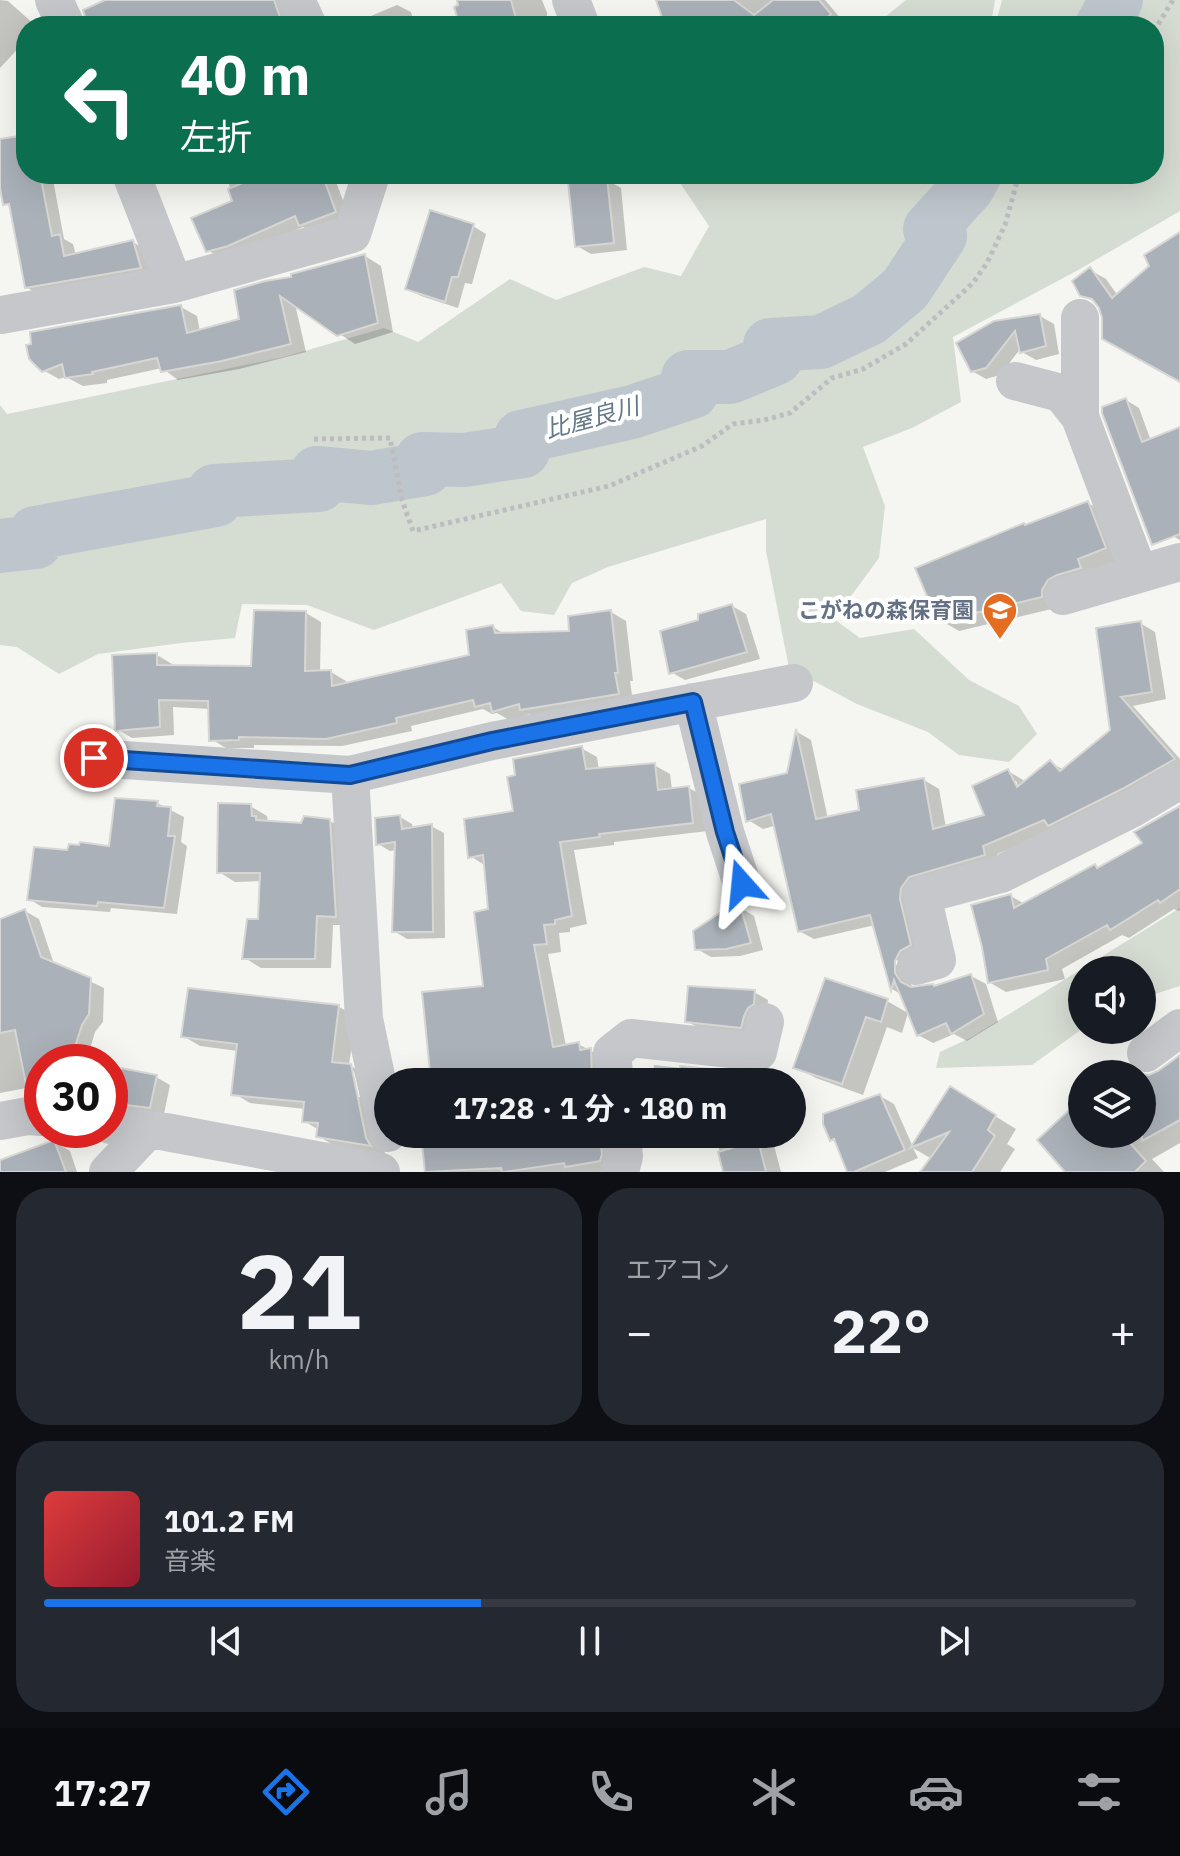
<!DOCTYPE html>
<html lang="ja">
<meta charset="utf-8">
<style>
:root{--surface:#171b24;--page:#242831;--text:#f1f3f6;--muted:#9ea1a6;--line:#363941;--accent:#1a73e8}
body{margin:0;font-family:"IBM Plex Sans","Noto Sans JP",sans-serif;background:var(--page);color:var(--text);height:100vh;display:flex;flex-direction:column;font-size:30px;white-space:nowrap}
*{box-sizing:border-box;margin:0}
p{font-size:26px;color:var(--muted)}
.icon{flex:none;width:44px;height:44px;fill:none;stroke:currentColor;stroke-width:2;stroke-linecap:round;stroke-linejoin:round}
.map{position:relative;height:1172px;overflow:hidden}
.side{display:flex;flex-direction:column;gap:16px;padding:16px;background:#0d0f14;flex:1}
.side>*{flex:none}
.top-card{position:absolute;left:16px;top:16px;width:1148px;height:168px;border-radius:32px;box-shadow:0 8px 32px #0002;background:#0b6e4f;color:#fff;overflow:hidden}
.tools{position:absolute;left:1068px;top:956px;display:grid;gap:16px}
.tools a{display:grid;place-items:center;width:88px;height:88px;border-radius:50%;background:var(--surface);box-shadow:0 8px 32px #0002;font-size:40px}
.speed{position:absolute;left:24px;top:1044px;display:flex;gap:16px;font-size:40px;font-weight:700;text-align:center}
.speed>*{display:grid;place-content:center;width:104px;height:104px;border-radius:50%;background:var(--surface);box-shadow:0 8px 32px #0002;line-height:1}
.speed .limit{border:12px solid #d22;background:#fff;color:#111}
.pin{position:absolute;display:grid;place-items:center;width:68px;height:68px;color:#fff;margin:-34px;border:4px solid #fff;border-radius:50%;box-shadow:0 2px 8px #0007}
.me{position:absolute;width:88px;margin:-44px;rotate:342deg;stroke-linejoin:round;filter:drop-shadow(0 0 6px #0008)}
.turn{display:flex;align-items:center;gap:28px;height:168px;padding:0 32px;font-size:36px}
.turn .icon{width:104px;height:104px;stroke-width:2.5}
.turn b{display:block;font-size:56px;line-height:68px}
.big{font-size:60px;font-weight:700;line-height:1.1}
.side .tile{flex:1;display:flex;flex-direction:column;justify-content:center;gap:12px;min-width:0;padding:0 28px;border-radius:32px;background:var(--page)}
.side .dial{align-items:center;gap:0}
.dial b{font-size:104px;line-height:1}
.song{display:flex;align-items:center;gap:24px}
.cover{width:96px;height:96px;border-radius:12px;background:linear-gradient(135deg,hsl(0 70% 55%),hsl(350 70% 35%))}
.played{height:8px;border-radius:4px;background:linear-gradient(90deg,var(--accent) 40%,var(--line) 40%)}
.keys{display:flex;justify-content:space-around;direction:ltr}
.heat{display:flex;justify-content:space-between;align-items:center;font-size:44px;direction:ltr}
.side .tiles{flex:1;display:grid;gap:16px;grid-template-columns:1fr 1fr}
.tile:last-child{grid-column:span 2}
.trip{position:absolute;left:374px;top:1068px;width:432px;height:80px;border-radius:40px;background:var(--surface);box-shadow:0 8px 32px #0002;font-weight:700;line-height:80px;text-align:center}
.menu{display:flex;height:128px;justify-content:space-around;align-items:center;background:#090b0e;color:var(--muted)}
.menu .icon{width:56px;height:56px}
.menu .on{color:var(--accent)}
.menu b{font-size:36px;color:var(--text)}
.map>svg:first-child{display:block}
.green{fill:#d5dcd2}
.shadow{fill:#0003;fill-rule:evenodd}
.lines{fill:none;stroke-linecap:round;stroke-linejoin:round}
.river{stroke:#bec6cd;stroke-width:54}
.building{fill:#abb1b8;stroke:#d6d6d4;stroke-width:2}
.path{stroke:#bcbdc0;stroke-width:5;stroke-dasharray:4 4;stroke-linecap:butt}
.minor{stroke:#c5c7cb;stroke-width:38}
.route-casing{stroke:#114b97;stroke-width:20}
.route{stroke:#1a73e8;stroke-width:14}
.labels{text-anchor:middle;stroke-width:8;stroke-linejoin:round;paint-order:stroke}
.poi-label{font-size:22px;font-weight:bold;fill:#647083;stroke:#fff;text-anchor:end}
.water-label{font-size:24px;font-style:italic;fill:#647887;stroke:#fff}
</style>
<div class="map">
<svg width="1180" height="1172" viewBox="0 0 1180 1172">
<rect width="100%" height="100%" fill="#f5f5f1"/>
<!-- green -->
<path class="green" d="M906,0H995L992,17L976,26H881L879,22Z
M1002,0H1180V211L1080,269L953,337L961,402L912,428L863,447L885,506L879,558L834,619L860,638L914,629L969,680L1019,706L1037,734L1009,762L959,755L928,732L857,704L789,668L766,551V519L608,567L572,583L554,615L521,611L501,583L374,630L307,605L242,604L235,638L181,643L98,654L59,674L17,647L0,645V405L7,414L284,357L384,328L418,342L510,279L556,300L644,267L681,276L709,226L674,174H1154V26H985L997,19Z
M1180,908V986L1142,998V970H1082V1029L1032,1065L936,1068L940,1052L972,1037Z"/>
<!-- shadow -->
<path class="shadow" d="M0,0L8,1L35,25L26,26V33L22,37L25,41L0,68Z
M234,0H279L293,26H167Z
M459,0H542L547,13V21L533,26H462Z
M659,0H825L847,26H620L654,17L666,24Z
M397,5L411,12L415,26H347Z
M26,137V174H52L64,239L73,244L76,255L133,242L146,250L154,275L40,295L26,287L12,208L5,203L0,175V141Z
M226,174H333L350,219L315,233L303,227L244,254L223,259L207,250L234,202Z
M392,174H431L406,184Z
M607,180L621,188L627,250L591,254L577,246Z
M473,226L486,234L472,284L465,283L458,308L421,296L407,288Z
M1180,234V380L1104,318L1099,304L1082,295L1090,270L1106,279L1118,296L1151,267Z
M365,256L381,266L393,332L355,344L295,304L306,352L239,369L178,380L162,368L107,380V383L83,386L66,377L59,379L43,370L181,307L197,316L200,332L242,320L294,278Z
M1040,316L1054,324L1059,354L1036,360L1022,352L1021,348L1000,375L986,379L972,371L958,344Z
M1126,400L1139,408L1151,441L1180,429V540L1169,534Z
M1088,503L1107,514L1124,559L1060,607L959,631L940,620L1026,526Z
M732,606L746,614L760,659L685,680L671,672L700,622Z
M611,612L626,621L633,681H630L633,702L537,718L530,714L509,720L497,713L492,714L483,709L411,726L412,731L342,746L254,745V748H226L211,739L210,709L173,707L174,735L132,738L117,729L157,655L172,664V667L253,668L306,613L321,622L320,672H331L346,681V684L472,656L493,627L506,635L571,632Z
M1140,623L1155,632L1166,699L1133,706L1180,759V773L1058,829L997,854L999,863L932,881L925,953L910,968L895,959V964L909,972L910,983L914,989L935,987L971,976L986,984L998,1022L967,1041L954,1034L933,1043L918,1035L902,995L892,989L875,925L814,939L799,931L774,826L763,829L748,820L788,774L797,732L811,740L828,819L861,811L924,780L939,789L946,828L987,817L1008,771L1023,780L1025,784L1051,763L1064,770L1112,731ZM1012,781H1016L1023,796Z
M581,748L597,757L599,770L654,765L670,774L672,790L689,788L705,797L708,831L614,842V845L574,850L587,924L570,928V932L559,933L561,952L548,954L566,1046L578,1044L606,1059L607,1082H433L485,987L490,911L486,866L470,856Z
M157,803L184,817L181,842L187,846L177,914L111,908L110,912L42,907L29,899L111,849Z
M250,806L267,816L268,823L303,825L330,821L347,831L352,925H333L331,968H261L245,958L260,921L262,881L235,882L219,872Z
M1180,808V910L1178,911L1174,909L1129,938L1122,935L1062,969L1065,979L1006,992L989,982L1011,896L1026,905L1099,869L1145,843Z
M400,817L412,824L413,829L431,826L444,833L445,938L407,939L394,931L396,850L390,851L378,844Z
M739,907L754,916L763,950L740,956L711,957L697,949Z
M25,911L39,919L54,964L104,988L103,1022L95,1032L86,1062H42V1085L0,1093V921Z
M754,992L768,1000L767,1012L755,1035L700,1029L687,1021Z
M887,1001L908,1013L902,1033L887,1027L863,1095L816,1078L795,1067Z
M339,1007L356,1016L349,1065L368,1076L383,1149L386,1155L335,1146L318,1136L319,1130L304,1121L305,1109L250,1103L233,1093L238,1051L200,1046L183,1036ZM350,1071H354L360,1097L356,1098Z
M1180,1058V1143L1152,1159L1164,1172H1068L1082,1101V1134H1142V1076L1149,1077Z
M654,1065L756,1076L769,1073L786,1082H652Z
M110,1068L156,1077L170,1085L164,1114H110Z
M951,1089L1016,1129L1007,1144L1015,1149L1000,1172H922L932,1159L913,1148L918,1158L885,1172H849L838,1143L831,1140L880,1096L894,1104L913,1147Z
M423,1134H617L615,1169L599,1172H427Z
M715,1134H771L781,1172H725Z
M54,1142L70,1151L77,1172H0V1162Z"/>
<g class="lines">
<!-- river -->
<path class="river" d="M1102,26L1116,0
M0,546L36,542L35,533L216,500L214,491L319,485L317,473L371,478L425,469L422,459L464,460L523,451L521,437L632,412L692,392L688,377H730L776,358L770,345L821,342L869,319L905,289L940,236L930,229L967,188L975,174"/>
</g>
<!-- building -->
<path class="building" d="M105,0H274L283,26H88L83,10Z
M457,0H511L518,26H460L454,7L458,5Z
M656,0H734L754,15L773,0H819L831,14L819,26H665Z
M26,135V174H40L52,236L60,234L64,256L133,240L141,268L25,288L9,204L3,205L0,188V139Z
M264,174H322L336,212L299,226L295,216L228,246L206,252L191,218L232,201L228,189Z
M607,178L614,243L575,247L568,182Z
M430,210L474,224L458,277H452L445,302L405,289Z
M1180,232V382L1102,339V318L1099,308L1092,299L1080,296L1072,281L1090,267L1112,298L1149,266L1144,255Z
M365,254L378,323L337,336L280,296L291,344L222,361L161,372L157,358L92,372L93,374L65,378L62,364L42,372L29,359L26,345L31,344L30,332L181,305L187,333L239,319L234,290L265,281L291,277V274Z
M1040,314L1046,346L1020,353L1015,331L986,368L971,372L956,343L994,321Z
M1126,398L1142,442L1180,427V534L1152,545L1102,413V407Z
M1088,501L1106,548L1078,559L1081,568L1057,575L1048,580L1042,590V597L938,622L915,568L1024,523L1025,525Z
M732,604L747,652L669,674L660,631L698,620V614Z
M254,610L306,611L305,671L331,670L332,686L469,655L466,630L493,625L495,633L569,631L568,616L611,610L618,673H615L619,694L520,710L519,704L492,712L490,703L475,707L473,700L396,718L397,723L326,739L239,737V740L209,741L208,701L159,700L160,727L115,731L112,655L157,653V665L251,666Z
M1141,621L1152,692L1121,697L1175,759L1122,789L1048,826L1044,820L983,846L985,855L909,877L901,888L900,899L911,945L900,951L895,961V973L901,982L911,987L933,984L934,986L971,974L984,1014L951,1034L946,1023L917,1036L894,980L891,991L870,915L798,932L771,814L746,822L739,784L787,773L796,729L816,819L859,810L856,790L924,778L933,829L984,815L972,786L1008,769L1017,787L1050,760L1060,771L1110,730L1096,628Z
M582,746L586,769L655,763L658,790L689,786L693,823L599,834L600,837L560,842L572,916L555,920V924L544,925L547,944L534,945L553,1047L579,1042L580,1050L591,1048L592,1082H431L422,992L483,986L474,912L488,909L483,855L468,858L464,819L513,811L507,777L515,775L513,759Z
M115,798L158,801L157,806L171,807L168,836H175L164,908L98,902L97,906L27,900L34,847L67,850L69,844L79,845L80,842L109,846Z
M218,803L251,804L252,816H256V820L301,823L304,816L330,819L336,917L317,916L315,959H242L247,919H258L260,873H217Z
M1180,806V889L1160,903L1158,900L1110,930L1107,925L1046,959L1048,970L988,983L982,947L971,905L1011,894L1014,908L1095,864L1097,868L1142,843L1134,832Z
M400,815L402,829L432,824L433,932H392L395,842L376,845L375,818Z
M733,904L740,905L751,943L726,949L695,950L693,931Z
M25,909L41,957L91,978L89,1014L82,1025L70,1062H42V1095L28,1094L15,1030L0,1033V919Z
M825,978L888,999L881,1022L866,1017L842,1084L793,1068Z
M688,986L755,990L754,1004L748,1008L744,1016L741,1028L685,1022Z
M188,988L339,1005L332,1062L351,1064L366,1138L371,1146L316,1137L318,1123L302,1122L304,1102L231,1095L237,1044L181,1037Z
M1180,1055V1120L1142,1141V1074L1149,1075L1158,1071Z
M110,1066L157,1075L150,1108L110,1103Z
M680,1066L748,1073L747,1082H679Z
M950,1086L996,1115L988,1130L995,1136L972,1172H920L949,1132L910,1148Z
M880,1094L905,1150L854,1172H847L834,1139L830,1141L823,1124V1114Z
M1082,1098V1134H1122L1146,1161L1135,1172H1065L1037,1140Z
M421,1134H600L602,1154L600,1161L565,1167L564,1163L504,1172H502L501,1168L425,1172Z
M54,1140L66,1172H0V1160Z
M758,1140L766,1172H723L718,1152Z"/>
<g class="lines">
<!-- path -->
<path class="path" d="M1154,31L1173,0
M314,439L390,438L402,500L413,531L609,486L702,446L733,424L764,420L790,413L832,378L863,369L906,344L973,283L987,263L1005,225L1019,174"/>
<!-- minor -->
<path class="minor" d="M54,0L66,26
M296,0L308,26
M571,0L581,26
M131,174L174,284L352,234L369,181L366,174
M1,315L174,284
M1080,318V417L1139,574L1180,562
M1015,381L1061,393L1080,417
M1063,596L1139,574
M693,702L725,832L742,884
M94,758L350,775
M916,966L937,960L922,895L1001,874L1133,808L1180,780
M1146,1053L1180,1028
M615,1082L612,1053L631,1038L758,1052L765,1022
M0,1121L28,1116L42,1117
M110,1125L166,1132L381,1172
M388,1133L364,1019L350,775L492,741L794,683
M108,1172L148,1130
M620,1172L624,1156L622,1134"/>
</g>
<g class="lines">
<!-- route casing -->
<g class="route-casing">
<path id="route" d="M94,758L350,775L492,741L693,702L725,832L742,884"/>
</g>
<!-- route -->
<use href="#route" class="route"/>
</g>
<!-- icons -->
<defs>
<g id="school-pin" transform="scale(1.8)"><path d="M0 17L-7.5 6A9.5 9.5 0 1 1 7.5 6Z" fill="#e46d22" stroke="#fff"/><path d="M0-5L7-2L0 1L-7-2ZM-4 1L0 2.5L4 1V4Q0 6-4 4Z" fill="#fff"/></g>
</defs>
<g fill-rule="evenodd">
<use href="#school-pin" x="1000" y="610"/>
</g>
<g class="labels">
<!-- poi labels -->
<g class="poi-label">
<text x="974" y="618">こがねの森保育園</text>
</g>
<!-- water labels -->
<g class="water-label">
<text transform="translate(592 418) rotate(-15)" y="8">比屋良川</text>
</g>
</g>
</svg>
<div class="tools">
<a><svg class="icon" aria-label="sound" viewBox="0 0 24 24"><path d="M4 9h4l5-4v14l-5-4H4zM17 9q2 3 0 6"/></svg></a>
<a><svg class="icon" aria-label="layers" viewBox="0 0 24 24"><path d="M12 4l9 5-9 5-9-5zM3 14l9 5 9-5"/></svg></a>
</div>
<div class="speed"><div class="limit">30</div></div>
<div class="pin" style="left:94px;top:758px;background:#d93025"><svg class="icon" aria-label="arrive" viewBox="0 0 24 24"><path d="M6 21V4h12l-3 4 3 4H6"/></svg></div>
<svg class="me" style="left:742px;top:884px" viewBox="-20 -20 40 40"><path d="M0-17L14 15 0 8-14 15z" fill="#1a73e8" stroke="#fff" stroke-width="4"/></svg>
<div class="trip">17:28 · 1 分 · 180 m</div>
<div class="top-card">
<div class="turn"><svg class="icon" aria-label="left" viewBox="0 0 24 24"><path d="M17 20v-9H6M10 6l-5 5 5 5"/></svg><div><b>40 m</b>左折</div></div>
</div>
</div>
<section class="side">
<div class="tiles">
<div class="tile dial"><b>21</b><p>km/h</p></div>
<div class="tile"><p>エアコン</p>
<div class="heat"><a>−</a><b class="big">22°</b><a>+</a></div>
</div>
<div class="tile">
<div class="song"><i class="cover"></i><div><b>101.2 FM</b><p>音楽</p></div></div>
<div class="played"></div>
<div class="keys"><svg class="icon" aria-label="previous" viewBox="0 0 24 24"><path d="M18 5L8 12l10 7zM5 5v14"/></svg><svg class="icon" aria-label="pause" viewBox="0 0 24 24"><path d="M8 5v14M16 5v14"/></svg><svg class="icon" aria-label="next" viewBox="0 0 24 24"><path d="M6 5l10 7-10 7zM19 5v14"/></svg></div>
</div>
</div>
</section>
<nav class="menu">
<b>17:27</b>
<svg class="icon on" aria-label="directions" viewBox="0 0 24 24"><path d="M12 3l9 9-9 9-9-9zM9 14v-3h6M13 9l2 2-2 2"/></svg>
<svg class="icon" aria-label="music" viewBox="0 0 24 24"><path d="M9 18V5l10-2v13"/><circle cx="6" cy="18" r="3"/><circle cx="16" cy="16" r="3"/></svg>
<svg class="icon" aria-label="phone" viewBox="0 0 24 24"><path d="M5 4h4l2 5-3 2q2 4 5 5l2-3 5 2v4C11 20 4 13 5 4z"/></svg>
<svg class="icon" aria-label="climate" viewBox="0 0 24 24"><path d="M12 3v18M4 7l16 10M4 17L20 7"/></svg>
<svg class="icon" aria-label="car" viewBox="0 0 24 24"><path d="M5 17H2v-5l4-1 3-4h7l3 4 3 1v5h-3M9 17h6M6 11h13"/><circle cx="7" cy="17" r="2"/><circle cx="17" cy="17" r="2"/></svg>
<svg class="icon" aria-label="filters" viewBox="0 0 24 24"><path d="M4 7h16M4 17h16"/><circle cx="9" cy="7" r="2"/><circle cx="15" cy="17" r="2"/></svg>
</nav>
